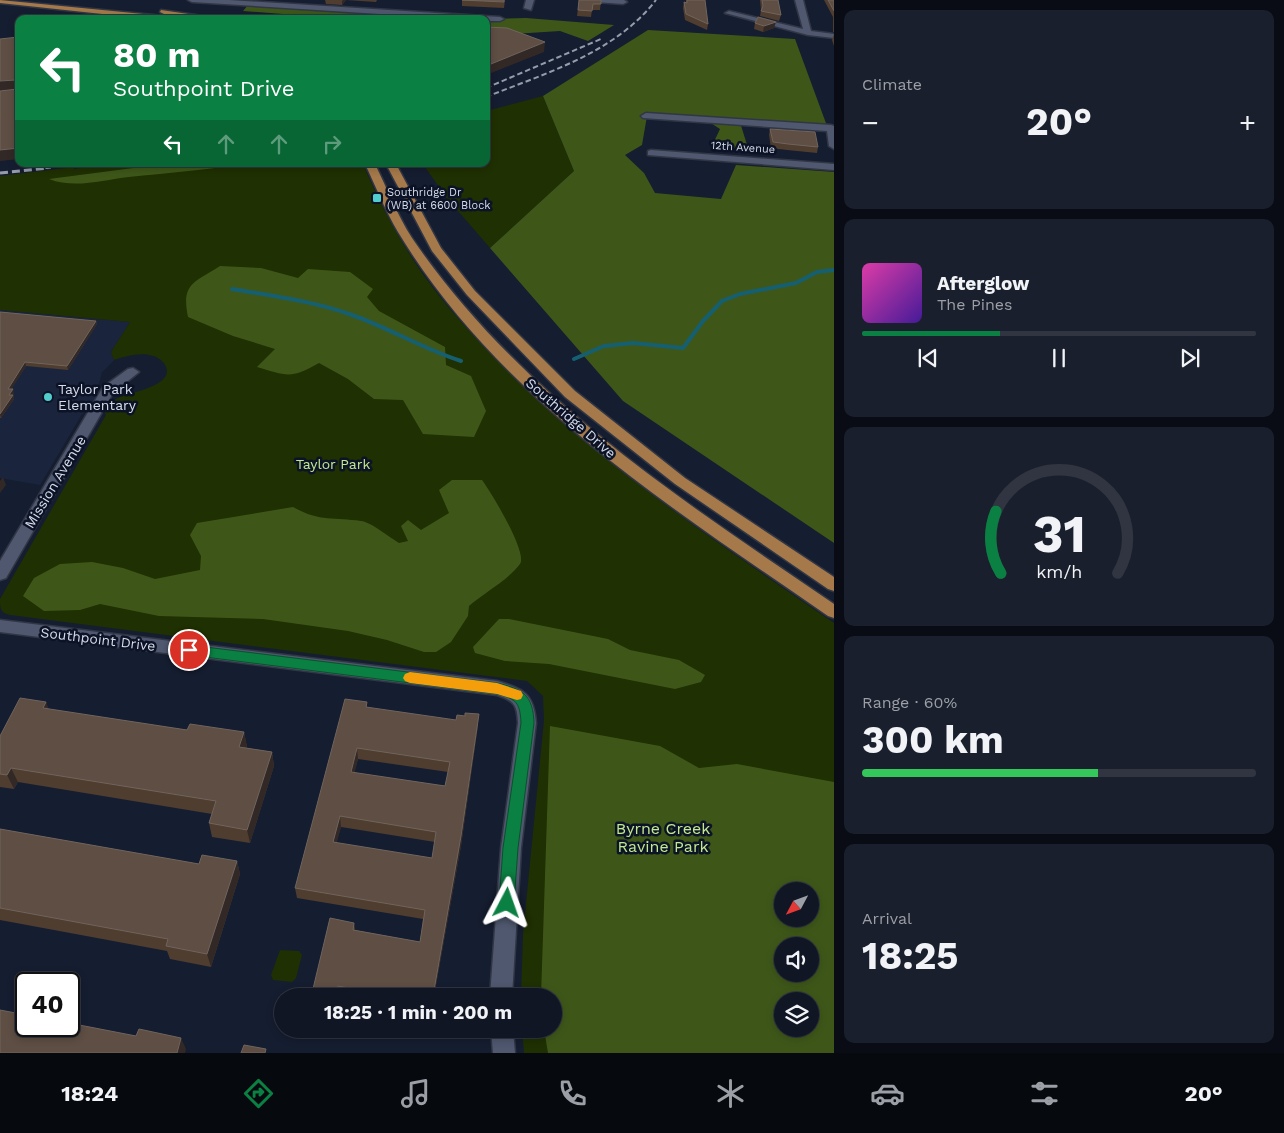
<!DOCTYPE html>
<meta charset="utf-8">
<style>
:root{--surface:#101624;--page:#191f2c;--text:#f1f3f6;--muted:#9c9fa6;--line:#303541;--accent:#0b8043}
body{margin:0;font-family:"Work Sans",sans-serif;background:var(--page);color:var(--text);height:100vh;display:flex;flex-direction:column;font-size:19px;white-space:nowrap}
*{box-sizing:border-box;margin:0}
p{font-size:16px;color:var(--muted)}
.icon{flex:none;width:28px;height:28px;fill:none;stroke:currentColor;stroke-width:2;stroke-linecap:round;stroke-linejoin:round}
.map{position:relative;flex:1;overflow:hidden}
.side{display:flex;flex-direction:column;gap:10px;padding:10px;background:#090c14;width:450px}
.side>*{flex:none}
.guide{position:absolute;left:15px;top:15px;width:475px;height:152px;border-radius:10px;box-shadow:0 2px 8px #0003,0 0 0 1px var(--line);background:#0b8043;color:#fff;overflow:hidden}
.needle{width:32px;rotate:229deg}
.controls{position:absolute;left:774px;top:882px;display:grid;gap:10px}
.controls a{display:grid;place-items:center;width:45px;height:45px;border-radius:50%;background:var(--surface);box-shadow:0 2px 8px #0003,0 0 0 1px var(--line);font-size:25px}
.speed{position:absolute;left:15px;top:972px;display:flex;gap:10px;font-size:25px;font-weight:700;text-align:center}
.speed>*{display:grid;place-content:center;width:65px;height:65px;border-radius:50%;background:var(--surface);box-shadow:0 2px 8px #0003,0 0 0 1px var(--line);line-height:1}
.speed .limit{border:2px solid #111;border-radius:8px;background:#fff;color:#111}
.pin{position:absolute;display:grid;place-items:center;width:42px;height:42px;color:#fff;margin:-21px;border:2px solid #fff;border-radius:50%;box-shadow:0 1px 5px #0007}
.me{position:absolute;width:55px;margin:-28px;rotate:4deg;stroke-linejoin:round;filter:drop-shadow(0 0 4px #0008)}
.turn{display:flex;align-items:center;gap:18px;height:105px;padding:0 15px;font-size:22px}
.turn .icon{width:65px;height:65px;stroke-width:2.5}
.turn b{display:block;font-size:35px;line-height:42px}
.lanes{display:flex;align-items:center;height:48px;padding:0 15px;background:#0003;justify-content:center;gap:25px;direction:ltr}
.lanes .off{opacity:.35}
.big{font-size:38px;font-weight:700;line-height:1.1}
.side .widget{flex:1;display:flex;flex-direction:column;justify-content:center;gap:8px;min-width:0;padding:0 18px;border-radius:10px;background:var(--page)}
.side .dial{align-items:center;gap:0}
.dial svg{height:130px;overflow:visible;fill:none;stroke:var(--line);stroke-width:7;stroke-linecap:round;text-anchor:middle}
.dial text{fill:var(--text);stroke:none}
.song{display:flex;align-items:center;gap:15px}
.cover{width:60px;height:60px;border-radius:8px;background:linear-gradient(135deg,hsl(320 70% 55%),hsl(260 70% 35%))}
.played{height:5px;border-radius:2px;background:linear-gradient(90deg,var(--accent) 35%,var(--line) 35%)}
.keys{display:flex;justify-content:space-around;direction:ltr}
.heat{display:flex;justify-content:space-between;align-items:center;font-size:28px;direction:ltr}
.charge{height:8px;border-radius:4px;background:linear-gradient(90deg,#34c759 60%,var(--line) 0)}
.trip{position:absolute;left:274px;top:988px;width:288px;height:50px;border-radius:25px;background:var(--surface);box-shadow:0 2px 8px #0003,0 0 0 1px var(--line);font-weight:700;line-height:50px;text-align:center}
.tab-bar{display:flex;height:80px;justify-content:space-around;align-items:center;background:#06090e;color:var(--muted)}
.tab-bar .icon{width:35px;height:35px}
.tab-bar .active{color:var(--accent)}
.tab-bar b{font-size:22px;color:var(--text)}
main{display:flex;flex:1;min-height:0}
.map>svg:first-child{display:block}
.built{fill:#1a253d}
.green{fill:#1f3002;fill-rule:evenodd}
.forest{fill:#3e5719;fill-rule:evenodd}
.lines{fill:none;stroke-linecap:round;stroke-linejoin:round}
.stream{stroke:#165f71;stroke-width:4}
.minor-casing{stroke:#313645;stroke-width:3}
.major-casing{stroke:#313645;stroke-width:3}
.minor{fill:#4f586f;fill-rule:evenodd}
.major{fill:#a57949;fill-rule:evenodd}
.rail-far1{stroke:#959cab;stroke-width:2;stroke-dasharray:5.5 3;stroke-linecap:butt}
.rail{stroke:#959cab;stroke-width:3;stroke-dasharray:8 4;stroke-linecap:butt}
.wall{fill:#4f3d2f;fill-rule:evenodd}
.shaded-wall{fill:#322927}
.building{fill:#5e4e43;stroke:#70645d;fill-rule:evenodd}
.route{fill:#0b8043;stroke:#07532c}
.slow{fill:#f59e0b}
.poi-dot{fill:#52cdcf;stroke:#0c1326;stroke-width:2}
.labels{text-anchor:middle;stroke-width:5;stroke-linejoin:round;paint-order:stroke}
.far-street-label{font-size:11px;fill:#d6dce9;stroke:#0c1326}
.far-poi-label{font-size:11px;fill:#d6dce9;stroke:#0c1326;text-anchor:start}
.poi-label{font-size:14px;fill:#d6dce9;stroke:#0c1326;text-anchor:start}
.street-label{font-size:14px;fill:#d6dce9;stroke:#0c1326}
.park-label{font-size:14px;fill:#c1e990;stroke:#0c1326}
.near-park-label{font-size:16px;fill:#c1e990;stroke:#0c1326}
</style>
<main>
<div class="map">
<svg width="834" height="1053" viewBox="0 0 834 1053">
<rect width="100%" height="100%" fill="#151d30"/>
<!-- built -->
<path class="built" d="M0,310L130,322L111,352L114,360L102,372L94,401L91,408L82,414L40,485L0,478Z"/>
<!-- green -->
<path class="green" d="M543,96L574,171L490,248L446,197L423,164H486V111Z
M104,164H363C375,192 388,219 404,245C430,289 465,328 501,364C600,465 718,543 834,623V1053H524L522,1029H552V996H521L523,934L544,720L543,696L527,681L10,615C0,613 0,608 0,599L106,415L104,409C109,403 115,399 122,396C133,392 181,384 163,362C151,349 128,355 114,360L111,352L130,322L0,310V176L74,167V169ZM782,891H810V919H782ZM782,946H810V974H782ZM782,1001H810V1029H782Z
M280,950L299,951L302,955L296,978L292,982L273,980L271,975Z"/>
<!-- forest -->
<path class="forest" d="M249,4L479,19H347L243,11Z
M526,18L614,25L588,41L560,31L513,34L486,33V19Z
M648,30L795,39L827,126L739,119L748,148H711L720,129L700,116H647L642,145L625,155L644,173L655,193L721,199L736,165L834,172V543L623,401L490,248L574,171L543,96Z
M164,164H244C205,170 167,173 129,177C103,180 74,189 49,179Z
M220,266L261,268L298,278L308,269L350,272L373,289L367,297L379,311L445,347L446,365L471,376L486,411L474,437L423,434L403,400L374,399L348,379L319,363C291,379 287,376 257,367L275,349L233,336L188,317C181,283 194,283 220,266Z
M452,480H482C491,492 528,553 520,564C507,581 485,592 469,606L468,616L451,642L436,652H424L387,640L348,631L263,619L159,616L100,604L80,610L44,611L23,596L34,578L60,564L92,562L123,568L155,579L200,570L201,556L190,535L197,523L293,507C319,522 334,517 361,521C371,522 389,537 399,543L408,541L401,526L408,520L421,530L449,513L439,490Z
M499,619H509L608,639L630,650L679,660L705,675L701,682L675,689L549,664L505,661L475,653L473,647Z
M550,726L660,746L699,768L737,764L834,782V1053H548L544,1029H552V996H541ZM810,891V919H782V891ZM810,946V974H782V946ZM810,1001V1029H782V1001Z"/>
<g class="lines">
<!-- stream -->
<path class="stream" d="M232,289C272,296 313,301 352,315C389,328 423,349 461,361
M574,359L604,346L633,343L683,348L703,321L722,301L740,294L796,283L817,272L834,270"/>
<!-- minor casing -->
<g class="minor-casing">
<path id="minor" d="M188,0H229L500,17L504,19L500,21H486V19H458L192,2Z
M526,0H534L531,10L524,8Z
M592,0H624L627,2L623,4L596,2Z
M795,0H803L811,31L834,34V38L808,35L725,13L729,11L803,29Z
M646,113L831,125L834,126V149L829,146L827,131L643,118L641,116Z
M651,150L834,164V170L648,155V151Z
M133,368L139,372L113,393L6,578L0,580V561L103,387L128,369Z
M0,620L497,681C523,689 534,693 536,723L521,848L512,996H490L501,848L518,723C517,705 515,701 497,695L0,632Z
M491,1029H513L515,1053H493Z"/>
</g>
<!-- major casing -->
<g class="major-casing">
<path id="major" d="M0,0L174,17L178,19H149L0,3Z
M161,10L209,17L213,19H192L164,14L160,12Z
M365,164H375C387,188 397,215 412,238C519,395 680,499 834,604V618L828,616C672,508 499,399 398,232C385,210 376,187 365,164Z
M386,164H396L441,248L475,291L575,391L685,478L834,577V591L828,589L675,484L565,397L467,295L432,251Z"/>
</g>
<!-- minor -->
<use href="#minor" class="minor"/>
<!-- major -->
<use href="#major" class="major"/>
<!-- rail-far1 -->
<path class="rail-far1" d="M486,88L601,39
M486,97C546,73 615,53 656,0
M37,169L82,164"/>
<!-- rail -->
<path class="rail" d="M0,173L48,168"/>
</g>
<!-- wall -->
<path class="wall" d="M325,0H377L376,2L346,0L342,5L326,4Z
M462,0H505L504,8L462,6Z
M579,0H601L600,10H592L591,17L577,16Z
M686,0H705L708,24L707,30L685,20L683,8L684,2L686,3Z
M760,0H778L781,15L779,21L760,16L761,10Z
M824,0H834V32H833V17Z
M755,23L774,28L763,32L754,29Z
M834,34V46L832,40Z
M770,129L818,147L817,153L787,150L771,148L769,135Z
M0,312L96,321L97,324L68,370L26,366L11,389L14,393L13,395L14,399L1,418H0Z
M46,702L48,709L187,730L244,732L247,747V748L272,752L274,766L250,843L212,837L209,823L212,814L18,782L14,789L0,787V736Z
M367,702V708L478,725L461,846L434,996H344L339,995V996H312V993L354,923L355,930L420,942L423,919L297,898L295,888ZM358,759L448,772L445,786L354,773ZM341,827L435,842L432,858L336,843Z
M0,829L199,864L237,861L240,874L211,967L170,959L167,951L0,920Z"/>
<!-- shaded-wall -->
<path class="shaded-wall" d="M343,0H346L342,5V1Z
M776,22L774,28L763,32L764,26Z
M545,42L544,52L486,75V66Z
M16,80L19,89L0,91V81Z
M19,148V159L0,161V150Z
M96,321L97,324L68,370L67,366Z
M25,362L26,366L9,393L8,389Z
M13,389L14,393L13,395L14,399L1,418L0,414L9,395Z
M3,477L6,485L0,493V481Z
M46,702L52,717L43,708Z
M479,714L478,725L461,846L434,996H433Z
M244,732L247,747L242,761L239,747Z
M357,748L358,759L352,783L351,772Z
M272,752L274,766L250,843L247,830Z
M11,768L18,782L14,789L7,775Z
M340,816L341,827L334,853L333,842Z
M237,861L240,874L211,967L207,954Z
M338,986L339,996H336Z
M181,1038L186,1049L185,1053H177Z"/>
<!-- building -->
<path class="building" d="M462,0H504V2Z
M579,0H601V4H593L592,11L578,10Z
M687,0H705L708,24L686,14L684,2L687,3Z
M762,0H778L781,15L761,11L763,6Z
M828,0H834V11Z
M336,15L357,19H328Z
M758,17L776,22L764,26L755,23Z
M486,27L507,28L545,42L486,66Z
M18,37L17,47H19V148L0,150V91L18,89V81L16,80L0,81V39Z
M770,129L815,132L818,147L788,144L773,142Z
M0,312L96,321L67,366L25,362L8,389H13L9,395H13L0,414Z
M20,698L46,702L43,708L187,730L190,724L244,732L239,747L272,752L247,830L209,823L216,801L11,768L7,775L0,774V736Z
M345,699L367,702L366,707L456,720L457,715L465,716V713L479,714L461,836L433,996H391L338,986L336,996H328L312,993L330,918L354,923L353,930L420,942L425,910L295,888ZM357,748L450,762L445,786L351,772ZM340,816L436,832L432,858L333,842Z
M0,829L199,864L202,855L237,861L207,954L166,946L168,939L0,908Z
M0,1010L26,1015V1026H69V1023L136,1036L139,1029L181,1038L177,1053H0Z
M244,1045L266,1049L265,1053H241Z"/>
<!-- route -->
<path class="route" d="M189,645L497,683C523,689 533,695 534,723L518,848L514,903L512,908L507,910L501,908L499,903L503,848L521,723C520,703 517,699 497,694L189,655L185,654L183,650L185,646Z"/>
<!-- slow -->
<path class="slow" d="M410,672L497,683L521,691L523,695L521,699L517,700L497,694L410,683L405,681L403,678L405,674Z"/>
<!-- markers -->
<g class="poi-dot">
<rect x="372" y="193" width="10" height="10" rx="2.5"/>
<circle cx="48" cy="397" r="5"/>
</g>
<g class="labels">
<!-- far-street labels -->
<g class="far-street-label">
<text transform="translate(743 147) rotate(4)" y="4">12th Avenue</text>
</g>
<!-- far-poi labels -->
<g class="far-poi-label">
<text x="387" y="196">Southridge Dr<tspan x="387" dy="13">(WB) at 6600 Block</tspan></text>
</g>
<!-- poi labels -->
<g class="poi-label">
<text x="58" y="394">Taylor Park<tspan x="58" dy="16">Elementary</tspan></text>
</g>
<!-- street labels -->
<g class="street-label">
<text transform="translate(571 418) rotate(41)" y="5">Southridge Drive</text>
<text transform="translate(55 482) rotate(-59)" y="5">Mission Avenue</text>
<text transform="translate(98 639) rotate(7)" y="5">Southpoint Drive</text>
</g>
<!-- park labels -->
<g class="park-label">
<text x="333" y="469">Taylor Park</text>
</g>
<!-- near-park labels -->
<g class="near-park-label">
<text x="663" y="834">Byrne Creek<tspan x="663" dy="18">Ravine Park</tspan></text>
</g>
</g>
</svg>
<div class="controls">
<a><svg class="needle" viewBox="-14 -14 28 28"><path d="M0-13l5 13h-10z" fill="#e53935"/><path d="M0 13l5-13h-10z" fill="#9c9fa6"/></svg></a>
<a><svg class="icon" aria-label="sound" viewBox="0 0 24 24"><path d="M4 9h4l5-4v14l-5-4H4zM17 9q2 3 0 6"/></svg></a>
<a><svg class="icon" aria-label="layers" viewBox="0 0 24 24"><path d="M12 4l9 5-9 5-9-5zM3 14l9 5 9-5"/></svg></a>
</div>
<div class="speed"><div class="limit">40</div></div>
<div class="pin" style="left:189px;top:650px;background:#d93025"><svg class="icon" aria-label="arrive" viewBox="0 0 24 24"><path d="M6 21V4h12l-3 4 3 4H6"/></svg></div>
<svg class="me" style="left:507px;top:903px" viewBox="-20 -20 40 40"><path d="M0-17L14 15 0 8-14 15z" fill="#0b8043" stroke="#fff" stroke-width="4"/></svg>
<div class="trip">18:25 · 1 min · 200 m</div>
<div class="guide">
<div class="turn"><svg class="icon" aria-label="left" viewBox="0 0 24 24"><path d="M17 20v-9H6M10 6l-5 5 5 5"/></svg><div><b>80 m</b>Southpoint Drive</div></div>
<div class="lanes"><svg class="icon" aria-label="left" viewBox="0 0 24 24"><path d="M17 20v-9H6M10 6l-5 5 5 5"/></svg><svg class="icon off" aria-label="ahead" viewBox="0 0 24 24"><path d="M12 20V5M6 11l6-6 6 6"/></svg><svg class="icon off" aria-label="ahead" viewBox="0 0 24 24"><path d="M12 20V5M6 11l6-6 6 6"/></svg><svg class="icon off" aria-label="right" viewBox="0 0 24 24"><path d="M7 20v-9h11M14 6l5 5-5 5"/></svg></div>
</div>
</div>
<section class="side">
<div class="widget"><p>Climate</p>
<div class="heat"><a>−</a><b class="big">20°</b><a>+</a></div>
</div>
<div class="widget">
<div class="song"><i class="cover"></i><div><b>Afterglow</b><p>The Pines</p></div></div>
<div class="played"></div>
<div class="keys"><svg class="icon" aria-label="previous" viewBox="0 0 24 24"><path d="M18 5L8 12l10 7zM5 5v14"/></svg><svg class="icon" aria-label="pause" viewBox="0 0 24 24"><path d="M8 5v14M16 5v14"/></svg><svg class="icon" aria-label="next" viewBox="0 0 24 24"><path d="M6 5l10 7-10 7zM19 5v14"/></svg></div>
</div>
<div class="widget dial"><svg viewBox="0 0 100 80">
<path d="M14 69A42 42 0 1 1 86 69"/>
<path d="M14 69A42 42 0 0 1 11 31" stroke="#0b8043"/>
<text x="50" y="56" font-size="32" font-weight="700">31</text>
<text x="50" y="72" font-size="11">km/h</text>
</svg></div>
<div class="widget"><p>Range · 60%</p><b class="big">300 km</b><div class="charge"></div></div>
<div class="widget"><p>Arrival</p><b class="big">18:25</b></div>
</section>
</main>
<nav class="tab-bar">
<b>18:24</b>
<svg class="icon active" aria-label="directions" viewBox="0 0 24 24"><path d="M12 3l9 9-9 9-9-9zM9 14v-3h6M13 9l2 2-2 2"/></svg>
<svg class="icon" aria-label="music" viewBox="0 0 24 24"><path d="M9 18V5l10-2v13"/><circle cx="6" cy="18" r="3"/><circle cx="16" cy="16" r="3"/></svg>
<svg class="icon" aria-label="phone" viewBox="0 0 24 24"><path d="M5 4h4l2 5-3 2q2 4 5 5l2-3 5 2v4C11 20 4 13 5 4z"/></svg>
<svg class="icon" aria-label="climate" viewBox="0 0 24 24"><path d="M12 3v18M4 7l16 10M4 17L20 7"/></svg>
<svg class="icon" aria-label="car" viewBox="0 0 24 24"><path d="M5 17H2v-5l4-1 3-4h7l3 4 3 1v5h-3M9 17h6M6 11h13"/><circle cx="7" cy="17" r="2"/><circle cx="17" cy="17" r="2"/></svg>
<svg class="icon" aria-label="filters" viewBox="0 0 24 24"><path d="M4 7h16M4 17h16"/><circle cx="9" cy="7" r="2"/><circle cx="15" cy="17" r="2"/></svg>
<b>20°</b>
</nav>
